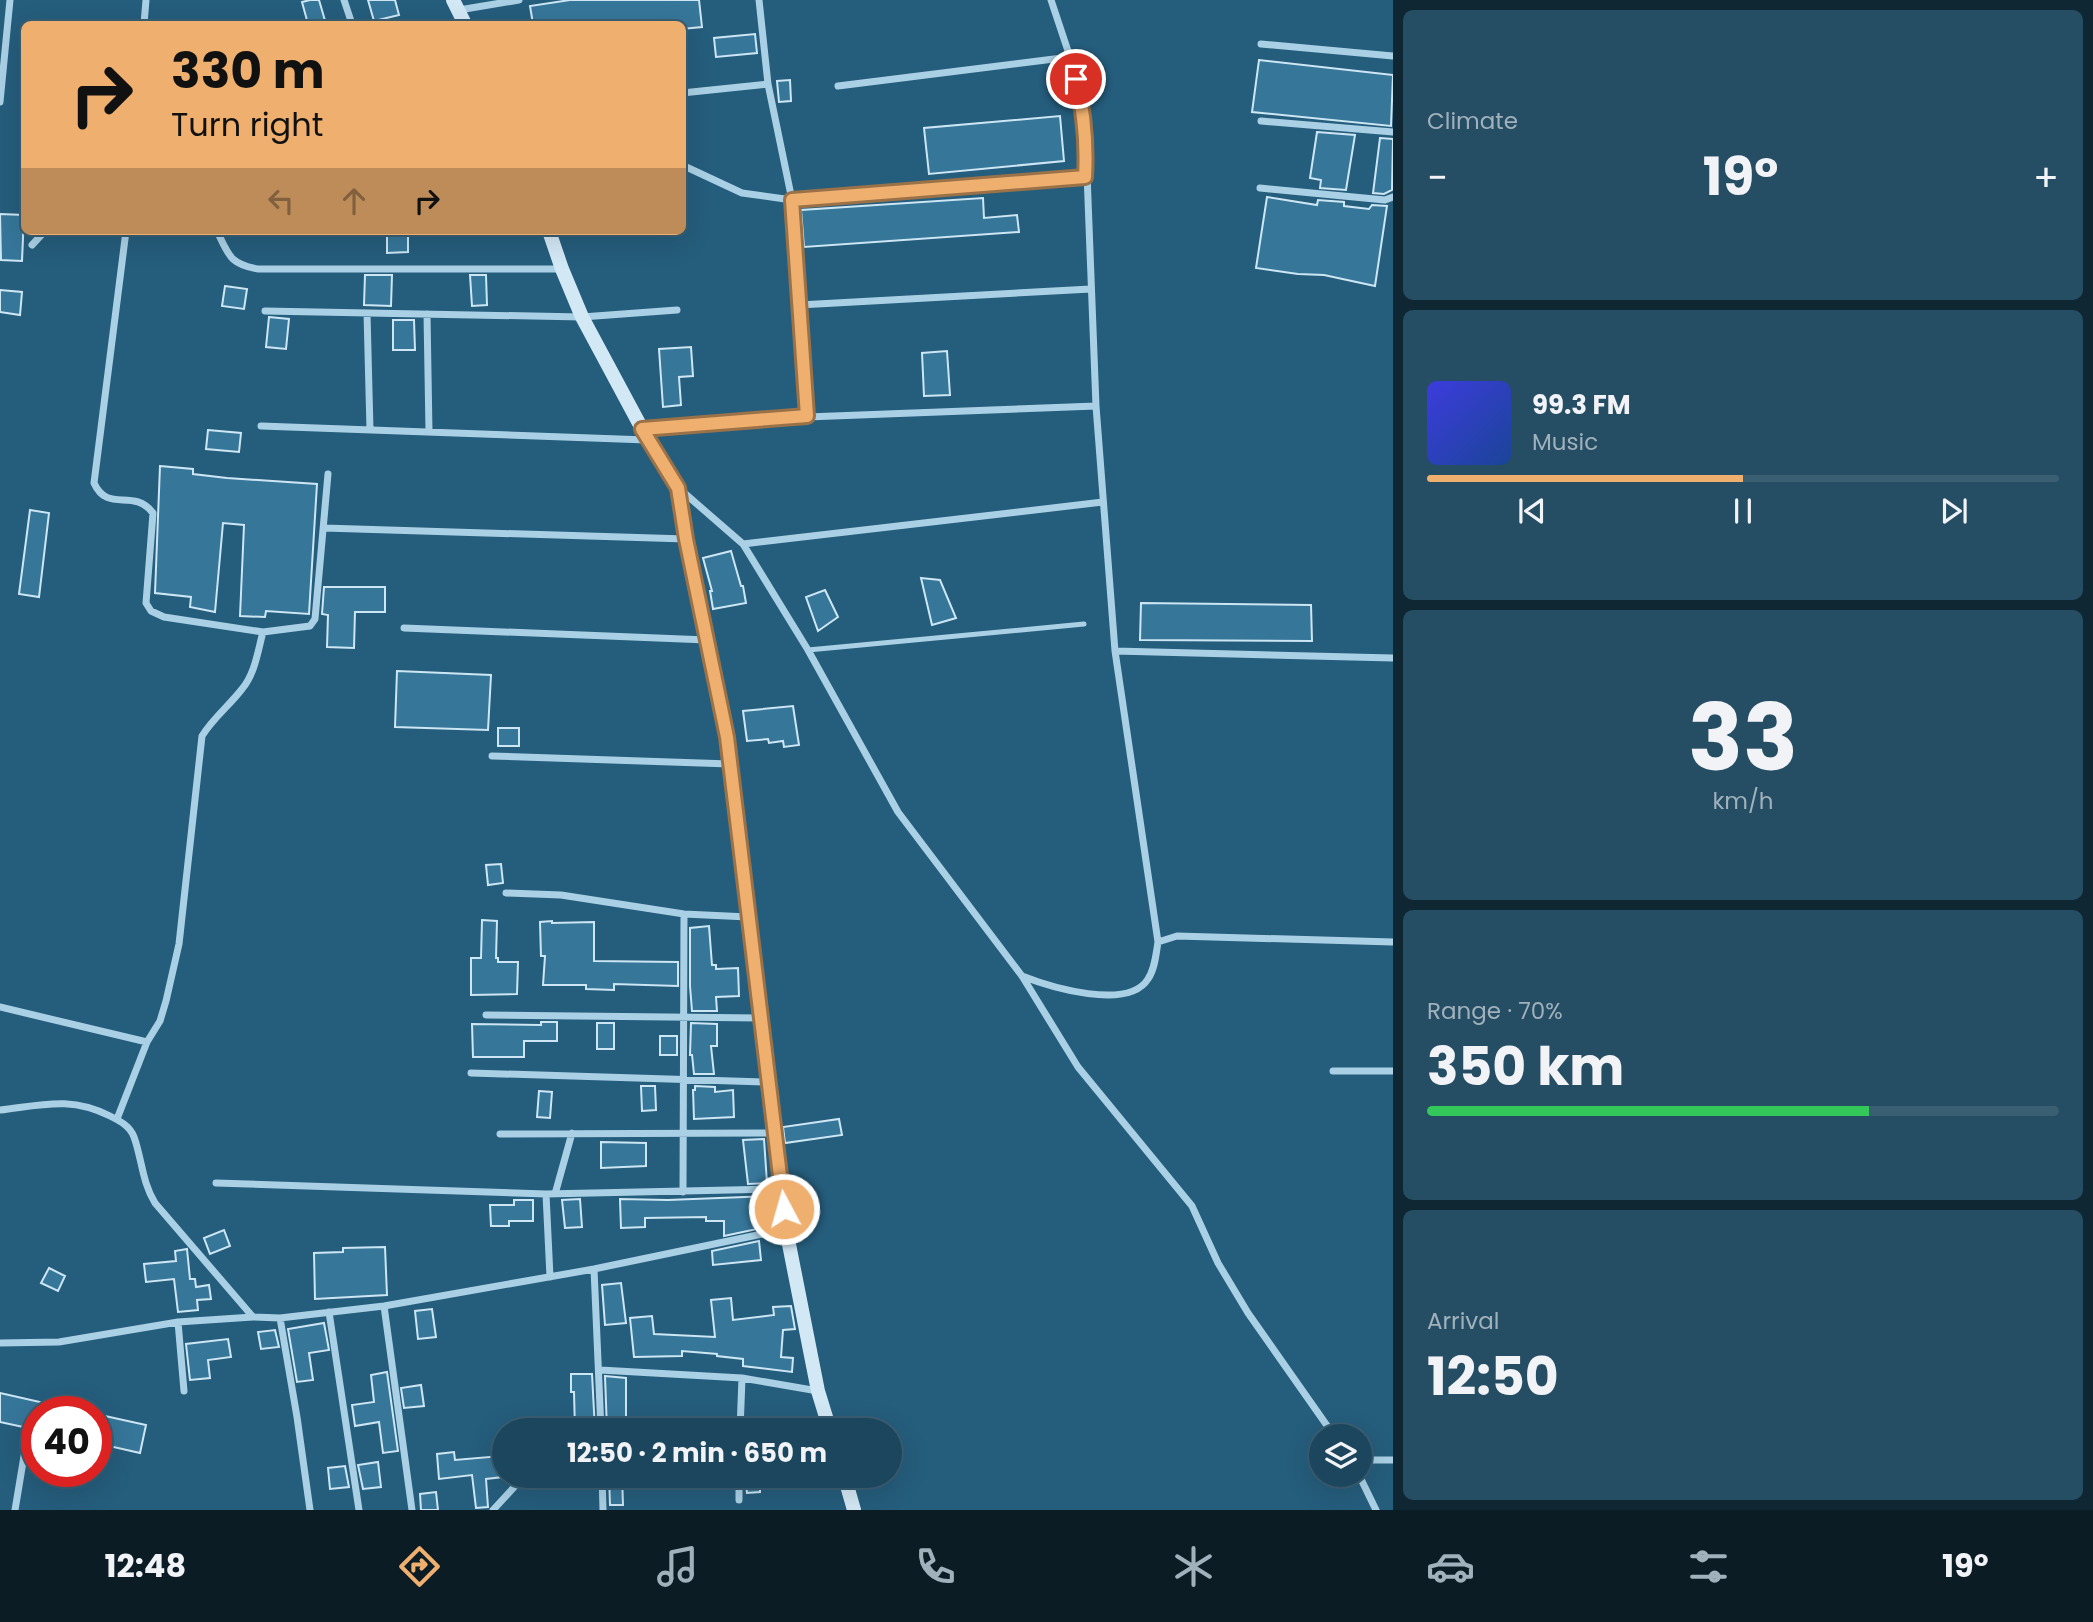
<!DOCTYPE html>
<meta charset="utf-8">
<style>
:root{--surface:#1c465d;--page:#254d63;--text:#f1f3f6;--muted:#a0b1bc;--line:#3a5e72;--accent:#eeaf6f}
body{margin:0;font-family:Poppins,sans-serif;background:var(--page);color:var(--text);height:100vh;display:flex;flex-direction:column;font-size:26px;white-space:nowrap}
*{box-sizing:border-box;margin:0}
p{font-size:23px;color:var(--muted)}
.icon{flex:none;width:38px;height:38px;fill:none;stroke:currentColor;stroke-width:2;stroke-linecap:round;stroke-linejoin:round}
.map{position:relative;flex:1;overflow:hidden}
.side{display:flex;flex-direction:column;gap:10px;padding:10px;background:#0f2633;width:700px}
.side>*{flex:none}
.hud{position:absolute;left:21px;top:21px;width:665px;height:214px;border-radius:10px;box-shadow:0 7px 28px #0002,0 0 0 2px var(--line);background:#eeaf6f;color:#111;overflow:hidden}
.buttons{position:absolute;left:1309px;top:1424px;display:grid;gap:14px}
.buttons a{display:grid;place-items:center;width:63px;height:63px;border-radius:50%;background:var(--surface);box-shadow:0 7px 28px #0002,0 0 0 2px var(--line);font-size:35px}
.speed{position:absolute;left:21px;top:1396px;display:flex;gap:14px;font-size:35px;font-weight:700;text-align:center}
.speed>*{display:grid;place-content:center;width:91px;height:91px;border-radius:50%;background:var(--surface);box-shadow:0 7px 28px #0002,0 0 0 2px var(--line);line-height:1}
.speed .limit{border:10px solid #d22;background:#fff;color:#111}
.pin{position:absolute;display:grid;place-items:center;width:60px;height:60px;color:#fff;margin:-30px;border:4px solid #fff;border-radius:50%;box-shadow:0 2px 7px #0007}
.me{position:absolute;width:77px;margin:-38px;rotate:354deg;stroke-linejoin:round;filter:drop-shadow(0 0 5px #0008)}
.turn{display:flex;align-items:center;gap:24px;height:147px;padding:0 35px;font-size:32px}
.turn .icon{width:91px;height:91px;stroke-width:2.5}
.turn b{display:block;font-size:49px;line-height:60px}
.lanes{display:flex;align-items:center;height:66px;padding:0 35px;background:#0003;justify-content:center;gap:35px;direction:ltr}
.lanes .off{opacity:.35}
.big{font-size:52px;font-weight:700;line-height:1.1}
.side .tile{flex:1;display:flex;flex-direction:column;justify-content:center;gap:10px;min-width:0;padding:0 24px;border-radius:10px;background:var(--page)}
.side .dial{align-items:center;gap:0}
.dial b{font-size:91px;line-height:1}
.song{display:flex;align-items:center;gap:21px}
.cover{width:84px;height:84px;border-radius:10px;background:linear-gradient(135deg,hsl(240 70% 55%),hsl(220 70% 35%))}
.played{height:7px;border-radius:4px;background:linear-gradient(90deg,var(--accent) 50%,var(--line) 50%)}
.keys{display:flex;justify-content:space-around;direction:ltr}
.heat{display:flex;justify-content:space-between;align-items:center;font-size:38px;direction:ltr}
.charge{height:10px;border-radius:5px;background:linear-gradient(90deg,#34c759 70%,var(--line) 0)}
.trip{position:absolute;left:492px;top:1418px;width:410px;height:70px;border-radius:35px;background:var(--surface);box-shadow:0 7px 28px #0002,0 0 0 2px var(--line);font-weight:700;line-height:70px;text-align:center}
.dock{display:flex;height:112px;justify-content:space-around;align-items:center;background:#0b1c25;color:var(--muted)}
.dock .icon{width:49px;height:49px}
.dock .selected{color:var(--accent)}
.dock b{font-size:32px;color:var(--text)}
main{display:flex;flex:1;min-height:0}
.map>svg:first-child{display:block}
.building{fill:#367699;stroke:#cde6f4;stroke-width:2}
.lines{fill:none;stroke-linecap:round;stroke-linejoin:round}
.lane{stroke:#aad0e5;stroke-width:5}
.street{stroke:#aad0e5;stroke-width:7}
.secondary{stroke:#d3e8f5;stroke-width:14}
.route-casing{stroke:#9b7248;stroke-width:18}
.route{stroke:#eeaf6f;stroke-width:12}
</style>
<main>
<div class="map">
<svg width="1393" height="1510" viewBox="0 0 1393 1510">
<rect width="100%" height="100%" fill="#255d7c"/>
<!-- building -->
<path class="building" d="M310,0H319L326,24H308L302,2Z
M368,0H395L399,15L374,21Z
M570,0H699L702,27L682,29V24H533L530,6Z
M755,34L757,53L716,57L714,38Z
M1259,60L1393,75L1391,126L1252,112Z
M790,80L791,101L779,102L777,81Z
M1060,116L1064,161L929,174L924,128Z
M1317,132L1355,135L1346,190L1320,188L1321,180L1310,178Z
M1380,138L1393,139L1392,190L1384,194L1373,193Z
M1267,197L1317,205L1318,200L1344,202V206L1369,209L1372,205L1387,206L1375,286L1324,275L1298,274L1256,268Z
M983,198L984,218L1017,215L1019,232L804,247L801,210Z
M0,214L24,215L22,261L1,260Z
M387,231H408V252L387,253Z
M365,275H392L391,306L364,305Z
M470,275H486L487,305L472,306Z
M225,286L247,289L244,309L222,306Z
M0,290L22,292L20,315L0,312Z
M269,317L289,319L286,349L266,347Z
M393,320H414L415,350H393Z
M691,347L693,376L679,377L681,405L663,407L659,349Z
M947,351L950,395L924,396L922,353Z
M208,430L241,433L239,452L206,449Z
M160,466L193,469V474L227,478L317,484L309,614L266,611L265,617L240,616L244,525L223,523L215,612L190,607L191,597L155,593Z
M30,510L49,513L39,597L19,594Z
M731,551L741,586H743L746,603L713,609L710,591H712L703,558Z
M921,578L940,580L956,618L932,625Z
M324,587H385V612H355L354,648L327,647L328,615L322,614Z
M825,590L838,617L818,631L806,597Z
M1141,603L1311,605L1312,641L1140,640Z
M397,671L491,675L488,730L395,727Z
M793,706L799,745L784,747L783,741L769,743L768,739L747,741L743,711Z
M498,728H519V746H498Z
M501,864L503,883L488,885L486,865Z
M482,920L497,921L496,958H498V962H518L517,994L471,995V958H481Z
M552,921V923L594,922V961L678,962V986L614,984V990L586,989V985H543L545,956H541L540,922Z
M709,926L712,965H716V969L738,968L739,996L716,997L717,1011H692L690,986V928Z
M541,1022H557V1041H524V1057H473L472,1024L541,1025Z
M597,1023H614V1049H597Z
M691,1023L717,1024V1046H711L714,1074H694L692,1055H690Z
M660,1036H677V1055H660Z
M641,1086H655L656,1110L642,1111Z
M695,1086L715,1087V1092L733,1090L734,1117L694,1119L693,1090H695Z
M539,1091L552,1092L550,1118L537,1117Z
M839,1119L842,1135L785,1143L783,1127Z
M764,1139L767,1183L748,1184L743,1140Z
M601,1142L646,1143V1166L601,1168Z
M772,1196L775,1225H757V1229L724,1236V1221H706V1217L645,1218V1227L621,1228L620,1199L668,1200Z
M580,1199L582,1227L565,1228L562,1200Z
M514,1200H533V1221H509V1226H491L490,1205H514Z
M224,1230L230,1246L210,1254L204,1238Z
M759,1241L761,1260L713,1265L712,1251Z
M385,1247L387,1295L315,1299L314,1253L343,1252V1248Z
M187,1249L190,1279H195L196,1287L209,1285L211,1299L197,1300L198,1310L178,1312L174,1279L146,1282L144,1264L176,1261L175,1251Z
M49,1268L65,1276L58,1291L41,1283Z
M621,1283L626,1323L605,1325L602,1285Z
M731,1298L733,1320L774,1315L773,1307L791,1306L795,1329L783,1330L781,1357L793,1358L792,1372L743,1366V1359L717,1356V1354L682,1351V1356L634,1357L630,1318L652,1316L654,1334L715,1337L711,1300Z
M432,1309L436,1337L418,1339L415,1311Z
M324,1323L329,1350L309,1353L313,1380L297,1382L288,1329Z
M275,1330L279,1347L261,1349L258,1332Z
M228,1339L231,1357L208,1360L210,1378L190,1380L186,1344Z
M387,1372L398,1451L383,1453L379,1422L355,1426L352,1405L374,1402L371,1375Z
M571,1374H592L595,1430H575L574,1392H571Z
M605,1376L626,1378V1430H607Z
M421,1385L424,1406L404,1408L401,1388Z
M0,1393L62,1407V1412H37V1430L0,1422Z
M96,1414L146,1425L140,1453L96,1443Z
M454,1452L455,1460L501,1456L503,1477L486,1479L488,1507L476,1508L472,1475L439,1479L437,1454Z
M378,1462L381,1487L363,1489L358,1465Z
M345,1466L349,1487L330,1489L328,1468Z
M609,1475H622L623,1505H610Z
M745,1475H784V1484L760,1487V1492L747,1493Z
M436,1492L438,1510H421L420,1494Z"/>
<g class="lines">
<!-- lane -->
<path class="lane" d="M808,650L1084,624"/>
<!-- street -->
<path class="street" d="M344,0L352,24
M759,0L768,84L792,200L807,417
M459,10L519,0
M144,24L146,0
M1261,44L1393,56
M838,86L1070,57
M682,93L768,84
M0,102L10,0
M1261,121L1393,132
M682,165L742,193L792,200L1085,177
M1260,188L1385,200L1393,197
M126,231L94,483C108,514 133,487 153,513L146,603L151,611L164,617L263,632L310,626L315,619L328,474
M217,231C229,256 230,264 258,269H562
M32,245L45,231
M799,305L1091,289
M265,311L582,317L677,310
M367,313L370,430
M427,314L429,432
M261,426L647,440
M642,428L807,417L1096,406
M682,491L743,544L808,650L898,812L1022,976L1078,1067L1192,1206L1218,1263L1248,1313L1335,1437
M324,528L686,539
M743,544L1103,502
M404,628L707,640
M1115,651L1393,658
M492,756L730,764
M506,893L561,895L684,914L748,917
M1158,942L1177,936L1393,942
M1022,976C1050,987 1128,1011 1148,979C1155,969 1156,954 1158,942L1115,651L1096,406L1085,122L1070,57L1051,0
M0,1007L147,1042
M486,1015L760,1018
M1333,1071H1393
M471,1073L768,1082
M0,1110C42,1105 71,1096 110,1116C120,1121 130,1126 134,1137C142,1159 142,1182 155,1203L253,1317L280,1318L384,1306L594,1269L786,1229
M117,1119L147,1042L160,1021L166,1001L179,944L202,736C213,718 229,706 242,689C255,674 258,650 263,632
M500,1134L774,1133
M216,1183L546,1194L781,1189
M683,1192L684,914
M546,1194L550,1277
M555,1194L572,1133
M594,1269L601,1430
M384,1306L412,1510
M329,1312L359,1510
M280,1318L297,1417L310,1510
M0,1343L59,1342L178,1322
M600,1370L742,1378L818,1391
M184,1391L178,1322L253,1317
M550,1430L558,1422L570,1420
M740,1430L742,1378
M1360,1460H1393
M602,1475L603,1510
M1359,1475L1376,1510
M739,1500V1475
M15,1510L26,1444
M493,1510L517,1484L520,1475"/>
<!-- secondary -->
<path class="secondary" d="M453,0L465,24
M549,231L562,269L582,317L648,440L679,488L686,539L727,737L786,1229L818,1391L830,1430
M844,1475L854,1510"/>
</g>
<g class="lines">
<!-- route casing -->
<g class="route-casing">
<path id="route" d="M784,1209L727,737L686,539L678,488L642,429L807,416L792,200L1085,177C1087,143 1084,112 1076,79"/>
</g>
<!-- route -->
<use href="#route" class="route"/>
</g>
</svg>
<div class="buttons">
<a><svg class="icon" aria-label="layers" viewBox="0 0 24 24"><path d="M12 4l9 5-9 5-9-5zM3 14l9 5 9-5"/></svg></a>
</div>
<div class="speed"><div class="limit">40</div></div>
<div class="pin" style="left:1076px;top:79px;background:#d93025"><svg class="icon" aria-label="arrive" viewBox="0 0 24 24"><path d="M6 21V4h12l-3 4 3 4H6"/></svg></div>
<svg class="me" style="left:784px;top:1209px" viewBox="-20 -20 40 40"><circle r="17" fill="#eeaf6f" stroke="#fff" stroke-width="3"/><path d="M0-11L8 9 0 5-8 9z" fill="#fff"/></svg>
<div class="trip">12:50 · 2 min · 650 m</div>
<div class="hud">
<div class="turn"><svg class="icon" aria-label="right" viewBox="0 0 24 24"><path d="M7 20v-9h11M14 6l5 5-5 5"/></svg><div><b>330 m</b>Turn right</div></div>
<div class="lanes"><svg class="icon off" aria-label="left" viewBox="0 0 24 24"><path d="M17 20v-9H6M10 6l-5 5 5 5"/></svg><svg class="icon off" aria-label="ahead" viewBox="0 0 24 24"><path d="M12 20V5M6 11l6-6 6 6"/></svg><svg class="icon" aria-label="right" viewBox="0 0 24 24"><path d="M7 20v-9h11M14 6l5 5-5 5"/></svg></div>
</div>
</div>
<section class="side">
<div class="tile"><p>Climate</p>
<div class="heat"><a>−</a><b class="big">19°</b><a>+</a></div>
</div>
<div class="tile">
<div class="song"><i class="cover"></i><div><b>99.3 FM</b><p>Music</p></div></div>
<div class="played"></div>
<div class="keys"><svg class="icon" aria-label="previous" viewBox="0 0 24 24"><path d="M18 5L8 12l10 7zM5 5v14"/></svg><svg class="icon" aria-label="pause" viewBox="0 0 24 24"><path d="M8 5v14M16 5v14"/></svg><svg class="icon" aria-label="next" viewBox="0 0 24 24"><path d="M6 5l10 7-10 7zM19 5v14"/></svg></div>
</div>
<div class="tile dial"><b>33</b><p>km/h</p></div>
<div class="tile"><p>Range · 70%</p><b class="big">350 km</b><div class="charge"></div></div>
<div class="tile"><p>Arrival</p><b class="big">12:50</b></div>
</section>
</main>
<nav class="dock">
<b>12:48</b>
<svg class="icon selected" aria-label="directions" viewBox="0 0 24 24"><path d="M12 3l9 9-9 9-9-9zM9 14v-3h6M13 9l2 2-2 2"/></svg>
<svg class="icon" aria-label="music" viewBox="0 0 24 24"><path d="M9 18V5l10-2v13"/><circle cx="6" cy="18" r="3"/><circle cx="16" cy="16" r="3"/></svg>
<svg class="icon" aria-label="phone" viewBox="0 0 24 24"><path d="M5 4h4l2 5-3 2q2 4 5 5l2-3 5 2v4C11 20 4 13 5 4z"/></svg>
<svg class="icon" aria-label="climate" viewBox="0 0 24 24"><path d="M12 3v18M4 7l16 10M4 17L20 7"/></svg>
<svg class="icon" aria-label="car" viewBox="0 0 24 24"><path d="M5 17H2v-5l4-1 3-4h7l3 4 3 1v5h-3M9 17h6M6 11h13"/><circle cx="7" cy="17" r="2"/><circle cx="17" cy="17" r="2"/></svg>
<svg class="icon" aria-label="filters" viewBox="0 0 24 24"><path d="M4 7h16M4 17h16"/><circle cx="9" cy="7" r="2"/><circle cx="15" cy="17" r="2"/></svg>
<b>19°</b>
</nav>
